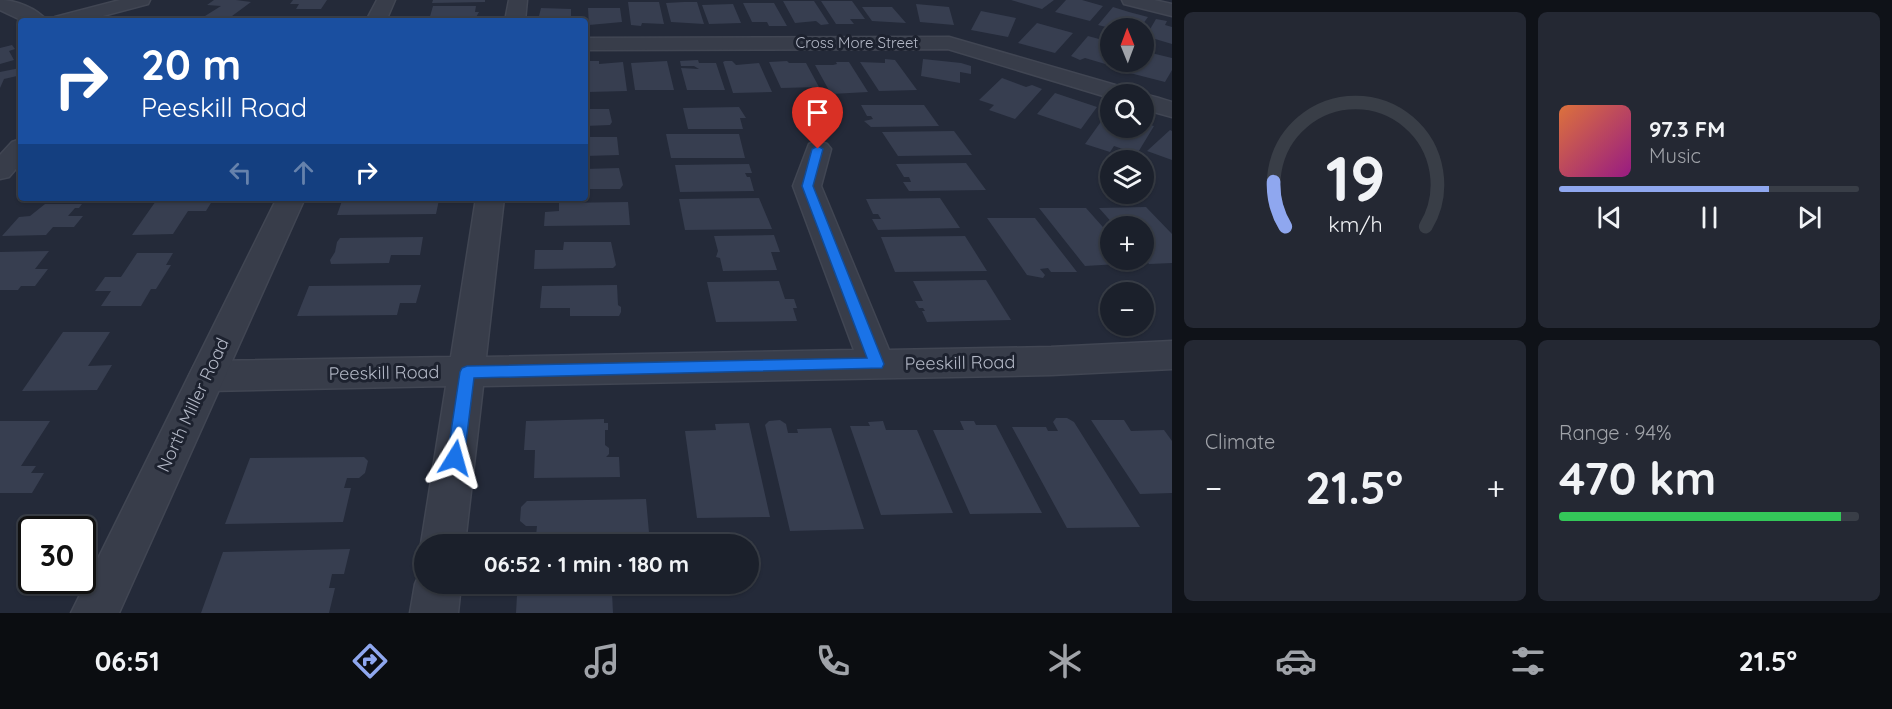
<!DOCTYPE html>
<meta charset="utf-8">
<style>
:root{--surface:#1b202b;--page:#242833;--text:#f1f3f6;--muted:#a0a3a9;--line:#393e47;--accent:#8fa7ef}
body{margin:0;font-family:Quicksand,sans-serif;background:var(--page);color:var(--text);height:100vh;display:flex;flex-direction:column;font-size:22px;white-space:nowrap}
*{box-sizing:border-box;margin:0}
p{font-size:20px;color:var(--muted)}
.icon{flex:none;width:33px;height:33px;fill:none;stroke:currentColor;stroke-width:2;stroke-linecap:round;stroke-linejoin:round}
.map{position:relative;flex:1;overflow:hidden}
.sheet{display:flex;flex-direction:column;gap:12px;padding:12px;background:#0f1218;width:720px}
.sheet>*{flex:none}
.banner{position:absolute;left:18px;top:18px;width:570px;height:183px;border-radius:6px;box-shadow:0 2px 4px #0004,0 0 0 2px var(--line);background:#1a4fa0;color:#fff;overflow:hidden}
.needle{width:39px;rotate:359deg}
.buttons{position:absolute;left:1100px;top:18px;display:grid;gap:12px}
.buttons a{display:grid;place-items:center;width:54px;height:54px;border-radius:50%;background:var(--surface);box-shadow:0 2px 4px #0004,0 0 0 2px var(--line);font-size:30px}
.speed{position:absolute;left:18px;top:516px;display:flex;gap:12px;font-size:30px;font-weight:700;text-align:center}
.speed>*{display:grid;place-content:center;width:78px;height:78px;border-radius:50%;background:var(--surface);box-shadow:0 2px 4px #0004,0 0 0 2px var(--line);line-height:1}
.speed .limit{border:3px solid #111;border-radius:9px;background:#fff;color:#111}
.pin{position:absolute;display:grid;place-items:center;width:51px;height:51px;color:#fff;margin:-62px -26px;border-radius:50% 50% 50% 0;rotate:-45deg;box-shadow:0 0 6px #0007}
.pin .icon{rotate:45deg}
.me{position:absolute;width:66px;margin:-33px;rotate:8deg;stroke-linejoin:round;filter:drop-shadow(0 0 4px #0008)}
.turn{display:flex;align-items:center;gap:21px;height:126px;padding:0 24px;font-size:27px}
.turn .icon{width:78px;height:78px;stroke-width:2.5}
.turn b{display:block;font-size:42px;line-height:51px}
.lanes{display:flex;align-items:center;height:57px;padding:0 24px;background:#0003;justify-content:center;gap:30px;direction:ltr}
.lanes .off{opacity:.35}
.big{font-size:45px;font-weight:700;line-height:1.1}
.sheet .tile{flex:1;display:flex;flex-direction:column;justify-content:center;gap:9px;min-width:0;padding:0 21px;border-radius:9px;background:var(--page)}
.sheet .dial{align-items:center;gap:0}
.dial svg{height:156px;overflow:visible;fill:none;stroke:var(--line);stroke-width:7;stroke-linecap:round;text-anchor:middle}
.dial text{fill:var(--text);stroke:none}
.song{display:flex;align-items:center;gap:18px}
.cover{width:72px;height:72px;border-radius:9px;background:linear-gradient(135deg,hsl(20 70% 55%),hsl(310 70% 35%))}
.played{height:6px;border-radius:3px;background:linear-gradient(90deg,var(--accent) 70%,var(--line) 70%)}
.keys{display:flex;justify-content:space-around;direction:ltr}
.heat{display:flex;justify-content:space-between;align-items:center;font-size:33px;direction:ltr}
.charge{height:9px;border-radius:4px;background:linear-gradient(90deg,#34c759 94%,var(--line) 0)}
.sheet .tiles{flex:1;display:grid;gap:12px;grid-template-columns:repeat(2,1fr)}
.trip{position:absolute;left:414px;top:534px;width:345px;height:60px;border-radius:30px;background:var(--surface);box-shadow:0 2px 4px #0004,0 0 0 2px var(--line);font-weight:700;line-height:60px;text-align:center}
.dock{display:flex;height:96px;justify-content:space-around;align-items:center;background:#0b0d11;color:var(--muted)}
.dock .icon{width:42px;height:42px}
.dock .on{color:var(--accent)}
.dock b{font-size:27px;color:var(--text)}
main{display:flex;flex:1;min-height:0}
.map>svg:first-child{display:block}
.building{fill:#373e50}
.lines{fill:none;stroke-linecap:round;stroke-linejoin:round}
.minor-casing{stroke:#414653;stroke-width:3}
.tertiary-casing{stroke:#414653;stroke-width:3}
.minor{fill:#383d4a;fill-rule:evenodd}
.tertiary{fill:#383d4a;fill-rule:evenodd}
.route{fill:#1a73e8;stroke:#114b97;stroke-width:1.5}
.labels{text-anchor:middle;stroke-width:6;stroke-linejoin:round;paint-order:stroke}
.far-street-label{font-size:15px;fill:#b3b8c6;stroke:#1d222f}
.street-label{font-size:18px;fill:#b3b8c6;stroke:#1d222f}
</style>
<main>
<div class="map">
<svg width="1172" height="613" viewBox="0 0 1172 613">
<rect width="100%" height="100%" fill="#242a39"/>
<!-- building -->
<path class="building" d="M214,0H236L251,2L228,19L205,16L221,6L207,5Z
M293,0H327L321,9H296L299,4H290Z
M433,0H485V2L432,3Z
M1011,0H1054L1042,9Z
M1066,0H1082L1103,6L1090,21L1055,12Z
M783,1H814L829,24L821,25L816,21L795,23Z
M821,1H852L865,19H850L854,24H836Z
M628,2H659L664,24L642,23L641,26L631,25Z
M684,2H697L704,24L671,22L666,3Z
M743,3H774L787,26H769L767,22H752Z
M733,4L741,23L709,24L702,5Z
M916,4L949,7L954,25L920,22Z
M433,6H476L475,12H479L475,19L429,20Z
M862,7H892L906,23L872,21Z
M1113,7L1129,12L1148,17L1140,28H1110L1098,25Z
M541,8L571,9V21H540L539,16Z
M588,8H620L622,22L589,25Z
M981,11L1016,18L1008,37L971,30Z
M285,17H307L305,21H282Z
M1156,19L1167,21L1165,25L1172,27V44L1145,36L1147,33L1145,31H1149Z
M1037,23L1073,33L1055,53L1018,43Z
M1088,36L1110,42V62H1115L1112,66L1085,58L1080,60L1071,56Z
M12,45L15,49L9,51L14,60L0,64V48Z
M1143,51L1172,58V70L1165,82L1122,71L1129,62H1143Z
M885,59L895,60L917,90L879,91L860,62L885,63Z
M923,59L961,63L971,66V74L960,72V83L921,76Z
M698,60L699,63H716L725,90H687L681,68L699,69L694,66H681L680,61Z
M587,61H599V64L623,62L627,91L588,92Z
M667,61L674,90H635L631,63Z
M725,61H732L736,65L759,63L772,92L733,93L723,62Z
M787,61L789,63H806L819,87L781,88L769,62Z
M836,62H849L868,92L831,94L815,65H833L837,64Z
M20,68L17,76L4,79L0,88V72Z
M1002,78L1026,87L1032,85L1042,89L1015,119L989,110L994,105L979,100Z
M1055,93L1097,107L1081,129L1037,114Z
M861,105H924L939,126L871,127L864,121L873,119L871,116H867Z
M739,107L746,118H740L743,129H688L683,108Z
M585,109H609L612,122L610,125L585,126Z
M1110,109V128H1143V123L1154,126L1137,154L1114,146L1110,152L1085,144Z
M1170,130L1172,131V160L1147,151Z
M954,131L972,155L898,156L882,132Z
M666,134H739L745,158H671Z
M585,137H617L619,155L585,156Z
M966,163L986,190L909,191L903,182H911L909,177H904L896,164Z
M749,164L752,173H745L747,177H750L754,191L680,192L675,165Z
M619,168L623,185L620,189H585V169Z
M158,198H214L206,211H188L173,234L132,235Z
M343,198H426L425,200H439L436,214L337,215Z
M759,198L772,229L685,230L679,199Z
M940,198L960,228L878,230L872,219H881L878,214H873L866,199Z
M628,202L630,225L544,226L545,212L559,211V203Z
M45,204H82L79,208H75L68,216H83L74,227H53L46,235L2,236L19,217L30,216Z
M1146,207L1172,234V263L1149,264L1143,257V226H1115L1099,208Z
M1039,208H1086L1110,235V260H1132L1135,263L1085,266Z
M987,218H1035L1077,272H1051L1048,268L1040,269L1045,275L1043,278L1027,275Z
M774,235L780,252H771L777,270L723,271L720,258L716,257L718,251L714,236Z
M965,236L987,271L895,272L881,237Z
M423,237L420,255H391L389,263L331,264L330,260L335,252L337,242L340,238Z
M564,242H611L616,265L613,268L534,269L535,250H563Z
M49,251L35,269H48L35,286H21L18,290H0V252Z
M137,253H173L166,265H171L156,289H151L141,306H101L111,291H95L105,277H121Z
M986,280L1011,320L927,322L922,311H925L923,308H919L915,301H923L913,281Z
M779,281L785,299H794L797,308H793L797,321L716,322L707,282Z
M421,285L416,303H400L397,315L297,316L309,286Z
M617,285L618,305L621,307V312L619,316H570V308H540L542,286Z
M63,332H110L88,366L112,365L97,390L22,391Z
M1056,418H1067L1074,422L1140,527L1067,528L1012,427H1046L1048,431H1058L1053,422Z
M604,419V423H608V430H605V445L609,448V454L606,457H619L620,477L534,478L535,450H524L526,421Z
M780,420L786,424L788,433H798L797,429L831,428L864,529L790,531L765,425L769,421Z
M1091,420H1124L1131,431L1164,430L1172,441V493L1140,494Z
M0,421H50L21,466H36L31,473H44L32,493H0Z
M883,421L886,430H917L953,513L881,515L850,426H870L868,422Z
M960,421H974L976,425H996L1042,513L970,514L933,430H964Z
M749,423L770,517L697,518L685,431L716,430L715,424Z
M364,457L368,461L365,473L359,478H347L344,488H351L343,522L225,524L250,458Z
M646,499L650,544H530L531,536H536L537,526H526L520,521L521,507L527,501Z
M350,549L344,574H332L329,588H335L329,613H201L223,552Z
M612,593L613,613H516L517,595Z"/>
<g class="lines">
<!-- minor casing -->
<g class="minor-casing">
<path id="minor" d="M0,0C15,0 37,8 47,21H23L0,10Z
M120,0H150L148,4L84,21H52L55,17Z
M509,0H527L525,21H505Z
M1122,0H1154L1172,4V16L1124,4Z
M949,37L1129,89L1132,94H1110V98L948,49L585,50V38Z
M1141,94C1151,95 1162,99 1172,102V117L1143,109V94Z
M21,139V163L9,177L0,179V155L12,142Z
M818,141L827,144L831,149L821,186L889,350L1051,347L1172,341V369L1051,375L483,386L465,544H424V553L421,544L446,386L207,391L194,386L189,376L194,366L207,361L451,357L476,198H504L486,357L854,350L793,186L809,144Z
M424,566V584H461L458,613H410L415,584L422,568Z"/>
</g>
<!-- tertiary casing -->
<g class="tertiary-casing">
<path id="tertiary" d="M377,0H395L386,21H366Z
M277,198H305L119,613H71Z"/>
</g>
<!-- minor -->
<use href="#minor" class="minor"/>
<!-- tertiary -->
<use href="#tertiary" class="tertiary"/>
</g>
<!-- route -->
<path class="route" d="M818,146L823,149L813,186L884,364L882,368L474,378L464,458L461,464L455,466L449,464L447,458L460,372L462,368L467,366L867,358L802,186L812,149Z"/>
<g class="labels">
<!-- far-street labels -->
<g class="far-street-label">
<text x="857" y="48">Cross More Street</text>
</g>
<!-- street labels -->
<g class="street-label">
<text transform="translate(960 363) rotate(-1)" y="6">Peeskill Road</text>
<text transform="translate(384 373) rotate(-1)" y="6">Peeskill Road</text>
<text transform="translate(193 405) rotate(-65)" y="6">North Miller Road</text>
</g>
</g>
</svg>
<div class="buttons">
<a><svg class="needle" viewBox="-14 -14 28 28"><path d="M0-13l5 13h-10z" fill="#e53935"/><path d="M0 13l5-13h-10z" fill="#a0a3a9"/></svg></a>
<a><svg class="icon" aria-label="search" viewBox="0 0 24 24"><circle cx="10" cy="10" r="6"/><path d="M15 15l6 6"/></svg></a>
<a><svg class="icon" aria-label="layers" viewBox="0 0 24 24"><path d="M12 4l9 5-9 5-9-5zM3 14l9 5 9-5"/></svg></a>
<a>+</a>
<a>−</a>
</div>
<div class="speed"><div class="limit">30</div></div>
<div class="pin" style="left:818px;top:149px;background:#d93025"><svg class="icon" aria-label="arrive" viewBox="0 0 24 24"><path d="M6 21V4h12l-3 4 3 4H6"/></svg></div>
<svg class="me" style="left:455px;top:458px" viewBox="-20 -20 40 40"><path d="M0-17L14 15 0 8-14 15z" fill="#1a73e8" stroke="#fff" stroke-width="4"/></svg>
<div class="trip">06:52 · 1 min · 180 m</div>
<div class="banner">
<div class="turn"><svg class="icon" aria-label="right" viewBox="0 0 24 24"><path d="M7 20v-9h11M14 6l5 5-5 5"/></svg><div><b>20 m</b>Peeskill Road</div></div>
<div class="lanes"><svg class="icon off" aria-label="left" viewBox="0 0 24 24"><path d="M17 20v-9H6M10 6l-5 5 5 5"/></svg><svg class="icon off" aria-label="ahead" viewBox="0 0 24 24"><path d="M12 20V5M6 11l6-6 6 6"/></svg><svg class="icon" aria-label="right" viewBox="0 0 24 24"><path d="M7 20v-9h11M14 6l5 5-5 5"/></svg></div>
</div>
</div>
<section class="sheet">
<div class="tiles">
<div class="tile dial"><svg viewBox="0 0 100 80">
<path d="M14 69A42 42 0 1 1 86 69"/>
<path d="M14 69A42 42 0 0 1 8 46" stroke="#8fa7ef"/>
<text x="50" y="56" font-size="32" font-weight="700">19</text>
<text x="50" y="72" font-size="11">km/h</text>
</svg></div>
<div class="tile">
<div class="song"><i class="cover"></i><div><b>97.3 FM</b><p>Music</p></div></div>
<div class="played"></div>
<div class="keys"><svg class="icon" aria-label="previous" viewBox="0 0 24 24"><path d="M18 5L8 12l10 7zM5 5v14"/></svg><svg class="icon" aria-label="pause" viewBox="0 0 24 24"><path d="M8 5v14M16 5v14"/></svg><svg class="icon" aria-label="next" viewBox="0 0 24 24"><path d="M6 5l10 7-10 7zM19 5v14"/></svg></div>
</div>
<div class="tile"><p>Climate</p>
<div class="heat"><a>−</a><b class="big">21.5°</b><a>+</a></div>
</div>
<div class="tile"><p>Range · 94%</p><b class="big">470 km</b><div class="charge"></div></div>
</div>
</section>
</main>
<nav class="dock">
<b>06:51</b>
<svg class="icon on" aria-label="directions" viewBox="0 0 24 24"><path d="M12 3l9 9-9 9-9-9zM9 14v-3h6M13 9l2 2-2 2"/></svg>
<svg class="icon" aria-label="music" viewBox="0 0 24 24"><path d="M9 18V5l10-2v13"/><circle cx="6" cy="18" r="3"/><circle cx="16" cy="16" r="3"/></svg>
<svg class="icon" aria-label="phone" viewBox="0 0 24 24"><path d="M5 4h4l2 5-3 2q2 4 5 5l2-3 5 2v4C11 20 4 13 5 4z"/></svg>
<svg class="icon" aria-label="climate" viewBox="0 0 24 24"><path d="M12 3v18M4 7l16 10M4 17L20 7"/></svg>
<svg class="icon" aria-label="car" viewBox="0 0 24 24"><path d="M5 17H2v-5l4-1 3-4h7l3 4 3 1v5h-3M9 17h6M6 11h13"/><circle cx="7" cy="17" r="2"/><circle cx="17" cy="17" r="2"/></svg>
<svg class="icon" aria-label="filters" viewBox="0 0 24 24"><path d="M4 7h16M4 17h16"/><circle cx="9" cy="7" r="2"/><circle cx="15" cy="17" r="2"/></svg>
<b>21.5°</b>
</nav>
